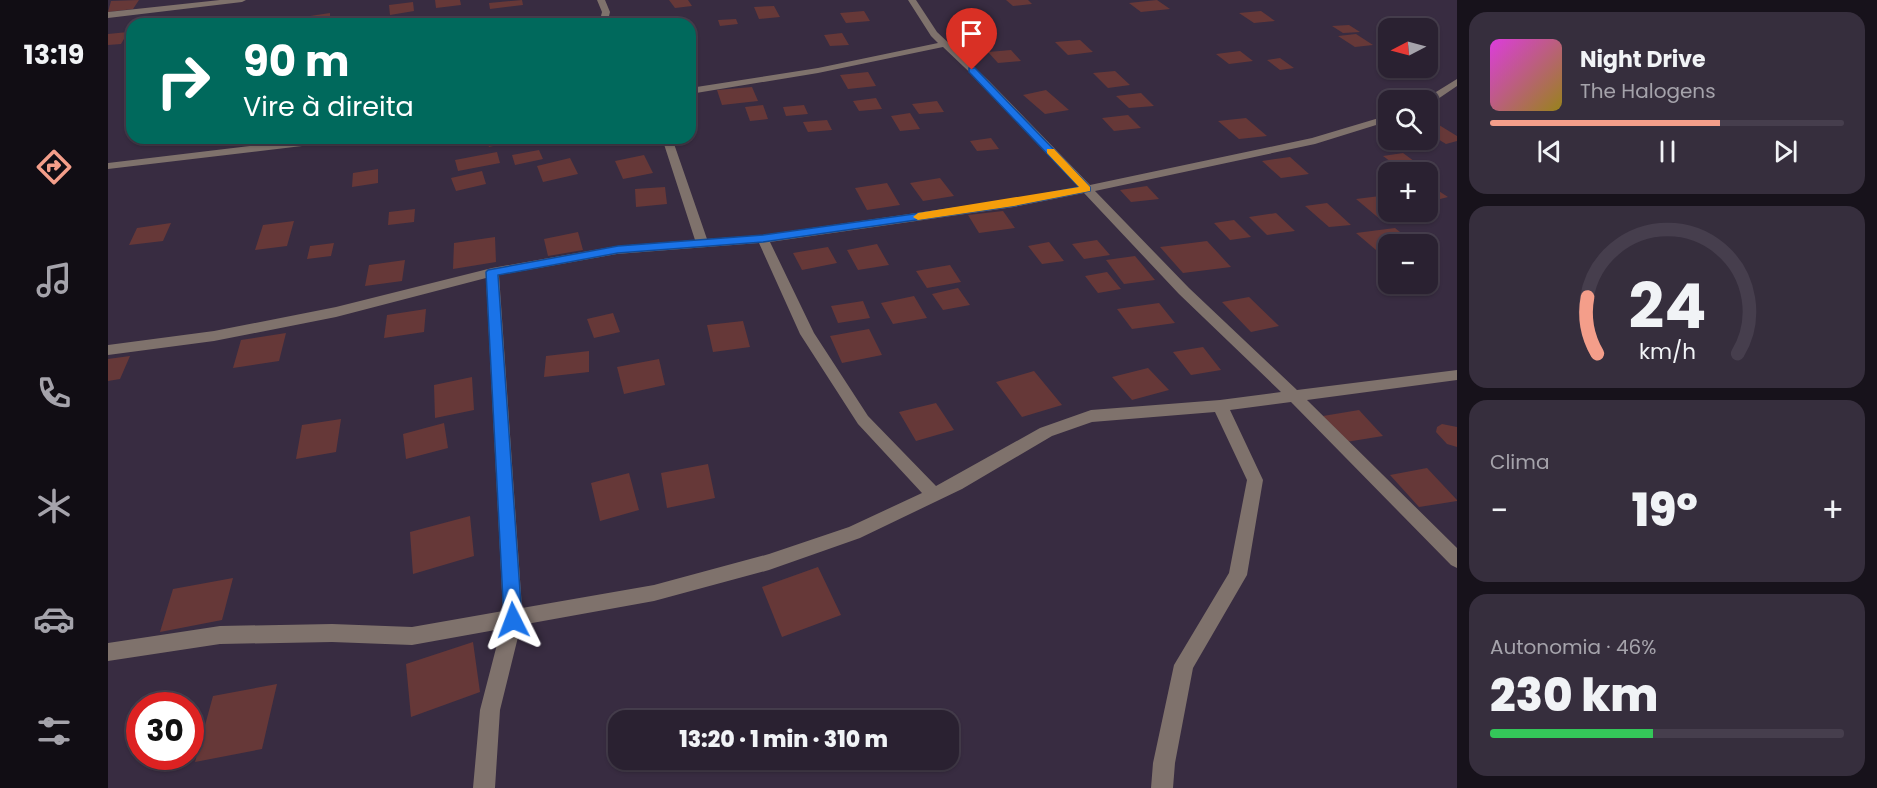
<!DOCTYPE html>
<html lang="pt">
<meta charset="utf-8">
<style>
:root{--surface:#2a2131;--page:#362e3d;--text:#f1f3f6;--muted:#a5a3ab;--line:#463e4d;--accent:#f49e8a}
body{margin:0;font-family:Poppins,sans-serif;background:var(--page);color:var(--text);height:100vh;display:flex;flex-direction:column;font-size:22px;white-space:nowrap}
*{box-sizing:border-box;margin:0}
p{font-size:20px;color:var(--muted)}
.icon{flex:none;width:33px;height:33px;fill:none;stroke:currentColor;stroke-width:2;stroke-linecap:round;stroke-linejoin:round}
.map{position:relative;flex:1;overflow:hidden}
.sheet{display:flex;flex-direction:column;gap:12px;padding:12px;background:#17121b;width:420px}
.sheet>*{flex:none}
.guide{position:absolute;left:18px;top:18px;width:570px;height:126px;border-radius:18px;box-shadow:0 2px 4px #0004,0 0 0 2px var(--line);background:#00695c;color:#fff;overflow:hidden}
.needle{width:39px;rotate:264deg}
.fabs{position:absolute;left:1270px;top:18px;display:grid;gap:12px}
.fabs a{display:grid;place-items:center;width:60px;height:60px;border-radius:12px;background:var(--surface);box-shadow:0 2px 4px #0004,0 0 0 2px var(--line);font-size:30px}
.speed{position:absolute;left:18px;top:692px;display:flex;gap:12px;font-size:30px;font-weight:700;text-align:center}
.speed>*{display:grid;place-content:center;width:78px;height:78px;border-radius:50%;background:var(--surface);box-shadow:0 2px 4px #0004,0 0 0 2px var(--line);line-height:1}
.speed .limit{border:9px solid #d22;background:#fff;color:#111}
.pin{position:absolute;display:grid;place-items:center;width:51px;height:51px;color:#fff;margin:-62px -26px;border-radius:50% 50% 50% 0;rotate:-45deg;box-shadow:0 0 6px #0007}
.pin .icon{rotate:45deg}
.me{position:absolute;width:66px;margin:-33px;rotate:357deg;stroke-linejoin:round;filter:drop-shadow(0 0 4px #0008)}
.turn{display:flex;align-items:center;gap:21px;height:126px;padding:0 18px;font-size:27px}
.turn .icon{width:78px;height:78px;stroke-width:2.5}
.turn b{display:block;font-size:42px;line-height:51px}
.big{font-size:45px;font-weight:800;line-height:1.1}
.sheet .tile{flex:1;display:flex;flex-direction:column;justify-content:center;gap:9px;min-width:0;padding:0 21px;border-radius:18px;background:var(--page)}
.sheet .dial{align-items:center;gap:0}
.dial svg{height:156px;overflow:visible;fill:none;stroke:var(--line);stroke-width:7;stroke-linecap:round;text-anchor:middle}
.dial text{fill:var(--text);stroke:none}
.song{display:flex;align-items:center;gap:18px}
.cover{width:72px;height:72px;border-radius:9px;background:linear-gradient(135deg,hsl(300 70% 55%),hsl(50 70% 35%))}
.played{height:6px;border-radius:3px;background:linear-gradient(90deg,var(--accent) 65%,var(--line) 65%)}
.keys{display:flex;justify-content:space-around;direction:ltr}
.heat{display:flex;justify-content:space-between;align-items:center;font-size:33px;direction:ltr}
.charge{height:9px;border-radius:4px;background:linear-gradient(90deg,#34c759 46%,var(--line) 0)}
.trip{position:absolute;left:500px;top:710px;width:351px;height:60px;border-radius:18px;background:var(--surface);box-shadow:0 2px 4px #0004,0 0 0 2px var(--line);font-weight:800;line-height:60px;text-align:center}
main{display:flex;flex:1;min-height:0}
.tabs{display:flex;flex-direction:column;width:108px;justify-content:space-around;align-items:center;background:#110d14;color:var(--muted)}
.tabs .icon{width:42px;height:42px}
.tabs .on{color:var(--accent)}
.tabs b{font-size:27px;color:var(--text)}
.map>svg:first-child{display:block}
.building{fill:#663838}
.lines{fill:none;stroke-linecap:round;stroke-linejoin:round}
.minor{fill:#7f726c;fill-rule:evenodd}
.route{fill:#1a73e8;stroke:#114b97;stroke-width:1.5}
.slow{fill:#f59e0b}
</style>
<main>
<nav class="tabs">
<b>13:19</b>
<svg class="icon on" aria-label="directions" viewBox="0 0 24 24"><path d="M12 3l9 9-9 9-9-9zM9 14v-3h6M13 9l2 2-2 2"/></svg>
<svg class="icon" aria-label="music" viewBox="0 0 24 24"><path d="M9 18V5l10-2v13"/><circle cx="6" cy="18" r="3"/><circle cx="16" cy="16" r="3"/></svg>
<svg class="icon" aria-label="phone" viewBox="0 0 24 24"><path d="M5 4h4l2 5-3 2q2 4 5 5l2-3 5 2v4C11 20 4 13 5 4z"/></svg>
<svg class="icon" aria-label="climate" viewBox="0 0 24 24"><path d="M12 3v18M4 7l16 10M4 17L20 7"/></svg>
<svg class="icon" aria-label="car" viewBox="0 0 24 24"><path d="M5 17H2v-5l4-1 3-4h7l3 4 3 1v5h-3M9 17h6M6 11h13"/><circle cx="7" cy="17" r="2"/><circle cx="17" cy="17" r="2"/></svg>
<svg class="icon" aria-label="filters" viewBox="0 0 24 24"><path d="M4 7h16M4 17h16"/><circle cx="9" cy="7" r="2"/><circle cx="15" cy="17" r="2"/></svg>
</nav>
<div class="map">
<svg width="1349" height="788" viewBox="0 0 1349 788">
<rect width="100%" height="100%" fill="#382c41"/>
<!-- building -->
<path class="building" d="M31,0L25,9L0,12L3,1Z
M327,0H352L353,5L328,8Z
M414,0L415,5L382,9L381,3Z
M561,0H580L584,6L567,8Z
M898,0H920L924,4L905,6Z
M1049,0L1062,9L1033,12L1021,3Z
M305,2L306,11L282,15L281,5Z
M666,6L672,17L651,19L646,7Z
M756,11L762,21L738,23L732,13Z
M1153,11L1167,21L1146,23L1131,13Z
M222,13V21L189,24V18Z
M628,19L630,24L612,26L610,20Z
M1241,25L1252,32L1235,33L1224,26Z
M20,32L13,44L0,45V34Z
M734,33L741,45L722,46L716,35Z
M1248,34L1265,45L1247,47L1230,36Z
M972,40L985,52L960,55L947,42Z
M903,50L913,61L890,63L880,52Z
M1132,51L1145,61L1121,64L1108,54Z
M1172,58L1186,68L1172,70L1159,60Z
M1007,71L1022,85L1000,88L985,73Z
M760,72L768,86L740,89L732,75Z
M644,87L650,101L614,105L609,90Z
M938,90L961,110L937,114L915,95Z
M1033,93L1046,106L1021,108L1008,96Z
M768,98L774,109L751,111L745,101Z
M829,101L836,112L811,114L804,104Z
M655,105L660,119L642,121L637,107Z
M696,105L700,114L678,116L675,107Z
M802,113L812,129L792,131L783,116Z
M1020,115L1033,128L1006,131L994,118Z
M1138,118L1159,136L1131,139L1110,121Z
M719,120L724,130L700,132L695,122Z
M1331,125L1349,136V141L1338,144L1320,133V127Z
M377,138H395L397,143L381,147Z
M883,138L891,149L869,151L862,141Z
M431,150L435,159L407,165L404,155Z
M389,152L392,163L350,171L347,160Z
M1295,153L1314,167L1294,170L1275,156Z
M536,155L545,173L515,179L507,161Z
M1182,157L1201,174L1173,178L1154,161Z
M462,158L470,174L435,182L429,166Z
M270,169V183L244,187L245,173Z
M374,171L378,184L348,191L343,178Z
M832,178L846,196L815,201L802,183Z
M779,183L792,205L759,210L747,188Z
M1320,184L1340,197L1320,202Z
M1039,186L1051,199L1023,202L1012,190Z
M557,187L559,204L528,207L527,189Z
M1272,196L1281,203V212H1291L1298,217L1273,220L1248,199Z
M1219,203L1243,225L1221,227L1197,206Z
M307,209L306,222L280,225L281,212Z
M895,211L907,228L871,233L860,215Z
M1168,213L1187,231L1159,235L1141,217Z
M1126,220L1143,237L1122,240L1106,223Z
M186,221L179,246L147,250L155,225Z
M63,223L55,241L21,245L29,228Z
M1287,228L1307,244H1281V249L1268,250L1248,233Z
M470,232L475,250L440,256L436,239Z
M387,237L388,262L345,269L346,243Z
M989,240L1002,255L976,259L964,244Z
M1099,241L1123,267L1075,273L1052,247Z
M941,242L956,261L934,264L920,246Z
M226,243L223,256L199,259L202,246Z
M769,244L781,265L750,270L739,250Z
M720,247L729,263L694,270L685,253Z
M1027,256L1047,280L1016,284L998,260Z
M297,260L294,281L257,286L261,265Z
M842,265L853,282L819,288L808,271Z
M999,272L1013,289L990,293L977,276Z
M850,288L862,305L835,310L824,294Z
M806,296L819,318L785,324L773,303Z
M1141,297L1171,326L1143,332L1114,302Z
M755,301L762,318L730,323L723,306Z
M1051,303L1067,323L1024,329L1009,309Z
M318,309L316,332L276,338L279,315Z
M505,313L512,332L486,338L479,319Z
M635,321L642,347L605,352L599,325Z
M761,329L774,355L734,363L722,336Z
M178,333L171,361L125,368L133,340Z
M1095,347L1113,370L1083,375L1065,352Z
M481,351V372L436,377L438,356Z
M22,356L12,379L0,381V359Z
M551,359L557,385L516,394L509,367Z
M1040,368L1061,390L1024,400L1004,377Z
M926,371L954,405L914,417L888,382Z
M364,377L366,410L327,418L326,385Z
M828,403L846,430L808,441L791,412Z
M1251,410L1275,436L1238,442L1215,416Z
M233,419L228,452L188,459L194,425Z
M336,423L340,448L298,459L295,434Z
M1334,424L1349,427V447L1339,444L1328,432L1329,427Z
M600,464L607,498L559,508L553,473Z
M1319,468L1349,500V501L1311,507L1282,475Z
M521,473L531,510L492,521L483,483Z
M362,516L366,556L305,574L302,532Z
M710,567L733,615L674,637L654,587Z
M125,578L114,620L52,632L65,589Z
M365,642L372,692L303,717L298,664Z
M169,684L154,749L87,762L105,696Z"/>
<g class="lines">
<!-- minor -->
<path class="minor" d="M112,0H138L134,2L0,18V12Z
M489,0H497L502,12L499,24H491L494,12Z
M800,0H808L829,32L881,81L982,185L1204,138L1281,115V121L1207,144L987,191L1081,288L1189,390L1349,370V380L1199,400L1349,548V568L1343,565L1183,402L1122,410L1155,480L1139,575L1085,668L1067,763L1065,788H1043L1045,763L1066,665L1121,573L1139,480L1107,412L984,422L944,436L854,489L752,538L661,570L546,601L413,625L392,710L387,788H365L372,710L393,629L304,645L224,642L112,644L0,661V643L112,626L224,624L304,627L395,611L378,278L228,317L106,341L0,355V345L106,331L228,307L384,268L509,246L587,240L554,138H564L599,239L655,235L906,199L971,187L875,85L835,47L710,73L582,94V88L710,68L830,43L823,36ZM976,193L1071,294L1173,392L1112,400L983,410L932,428L828,486L760,416L706,333L662,242L906,207ZM651,243L692,334L750,424L814,493L741,527L661,554L546,585L414,608L391,275L509,254Z
M1349,79V86L1324,103L1320,104V100H1315Z
M209,138H241L236,141L0,169V163Z"/>
</g>
<!-- route -->
<path class="route" d="M861,68H867L982,187V191L906,206L655,242L510,253L390,275L414,620L411,625L405,628L399,625L396,620L378,272L380,270L510,246L655,235L906,200L971,187L861,72Z"/>
<!-- slow -->
<path class="slow" d="M939,149H946L982,187V191L906,206L810,220L805,217L810,213L971,187L939,153Z"/>
</svg>
<div class="fabs">
<a><svg class="needle" viewBox="-14 -14 28 28"><path d="M0-13l5 13h-10z" fill="#e53935"/><path d="M0 13l5-13h-10z" fill="#a5a3ab"/></svg></a>
<a><svg class="icon" aria-label="search" viewBox="0 0 24 24"><circle cx="10" cy="10" r="6"/><path d="M15 15l6 6"/></svg></a>
<a>+</a>
<a>−</a>
</div>
<div class="speed"><div class="limit">30</div></div>
<div class="pin" style="left:864px;top:70px;background:#d93025"><svg class="icon" aria-label="arrive" viewBox="0 0 24 24"><path d="M6 21V4h12l-3 4 3 4H6"/></svg></div>
<svg class="me" style="left:405px;top:620px" viewBox="-20 -20 40 40"><path d="M0-17L14 15 0 8-14 15z" fill="#1a73e8" stroke="#fff" stroke-width="4"/></svg>
<div class="trip">13:20 · 1 min · 310 m</div>
<div class="guide">
<div class="turn"><svg class="icon" aria-label="right" viewBox="0 0 24 24"><path d="M7 20v-9h11M14 6l5 5-5 5"/></svg><div><b>90 m</b>Vire à direita</div></div>
</div>
</div>
<section class="sheet">
<div class="tile">
<div class="song"><i class="cover"></i><div><b>Night Drive</b><p>The Halogens</p></div></div>
<div class="played"></div>
<div class="keys"><svg class="icon" aria-label="previous" viewBox="0 0 24 24"><path d="M18 5L8 12l10 7zM5 5v14"/></svg><svg class="icon" aria-label="pause" viewBox="0 0 24 24"><path d="M8 5v14M16 5v14"/></svg><svg class="icon" aria-label="next" viewBox="0 0 24 24"><path d="M6 5l10 7-10 7zM19 5v14"/></svg></div>
</div>
<div class="tile dial"><svg viewBox="0 0 100 80">
<path d="M14 69A42 42 0 1 1 86 69"/>
<path d="M14 69A42 42 0 0 1 9 40" stroke="#f49e8a"/>
<text x="50" y="56" font-size="32" font-weight="700">24</text>
<text x="50" y="72" font-size="11">km/h</text>
</svg></div>
<div class="tile"><p>Clima</p>
<div class="heat"><a>−</a><b class="big">19°</b><a>+</a></div>
</div>
<div class="tile"><p>Autonomia · 46%</p><b class="big">230 km</b><div class="charge"></div></div>
</section>
</main>
